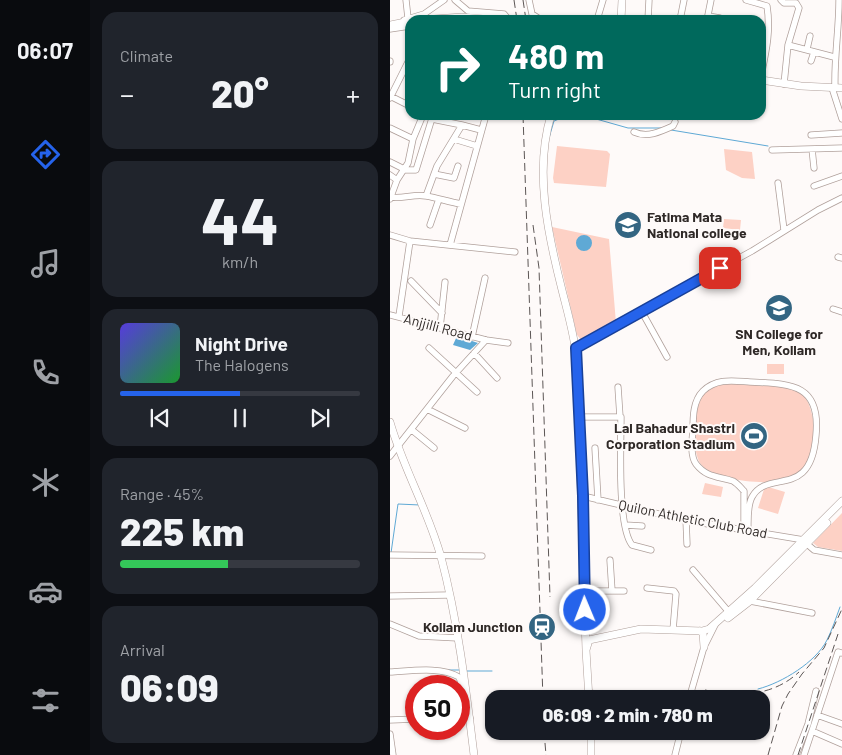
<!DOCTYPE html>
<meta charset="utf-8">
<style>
:root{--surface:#171b24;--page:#20242c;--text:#f1f3f6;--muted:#9ea1a6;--line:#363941;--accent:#2563eb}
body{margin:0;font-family:Barlow,sans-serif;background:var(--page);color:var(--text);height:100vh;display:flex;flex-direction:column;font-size:19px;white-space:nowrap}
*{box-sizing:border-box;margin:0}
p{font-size:16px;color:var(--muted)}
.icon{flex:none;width:28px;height:28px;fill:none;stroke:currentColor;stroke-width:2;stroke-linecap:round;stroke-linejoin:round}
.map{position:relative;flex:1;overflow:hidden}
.drawer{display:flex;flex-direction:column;gap:12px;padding:12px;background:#0d0f14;width:300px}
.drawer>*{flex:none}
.guide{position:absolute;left:15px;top:15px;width:361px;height:105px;border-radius:15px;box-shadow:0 1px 4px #0004;background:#00695c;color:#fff;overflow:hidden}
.speed{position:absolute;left:15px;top:675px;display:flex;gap:10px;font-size:25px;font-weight:700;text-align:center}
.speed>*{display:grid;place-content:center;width:65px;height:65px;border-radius:50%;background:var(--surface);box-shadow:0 1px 4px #0004;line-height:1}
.speed .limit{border:8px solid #d22;background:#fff;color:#111}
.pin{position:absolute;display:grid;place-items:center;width:42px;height:42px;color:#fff;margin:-21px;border-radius:10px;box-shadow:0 2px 8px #0006}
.me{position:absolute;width:55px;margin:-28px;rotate:359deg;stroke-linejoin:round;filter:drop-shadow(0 0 4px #0008)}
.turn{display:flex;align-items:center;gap:18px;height:105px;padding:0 20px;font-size:22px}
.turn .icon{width:65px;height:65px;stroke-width:2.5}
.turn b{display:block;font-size:35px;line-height:42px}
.big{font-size:38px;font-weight:800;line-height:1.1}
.drawer .tile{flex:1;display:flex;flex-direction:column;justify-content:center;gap:8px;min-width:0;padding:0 18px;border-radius:15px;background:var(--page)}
.drawer .dial{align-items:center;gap:0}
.dial b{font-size:65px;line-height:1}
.song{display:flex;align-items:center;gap:15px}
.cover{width:60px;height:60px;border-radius:8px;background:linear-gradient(135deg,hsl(250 70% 55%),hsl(130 70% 35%))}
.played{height:5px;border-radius:2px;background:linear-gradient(90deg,var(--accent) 50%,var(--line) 50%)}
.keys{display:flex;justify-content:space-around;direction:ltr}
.heat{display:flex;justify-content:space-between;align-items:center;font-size:28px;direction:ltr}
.charge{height:8px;border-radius:4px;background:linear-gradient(90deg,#34c759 45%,var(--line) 0)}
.trip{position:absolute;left:95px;top:690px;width:285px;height:50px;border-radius:15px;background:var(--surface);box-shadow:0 1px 4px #0004;font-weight:800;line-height:50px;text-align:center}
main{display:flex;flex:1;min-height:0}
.tab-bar{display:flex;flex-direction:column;width:90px;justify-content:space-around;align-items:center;background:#090b0e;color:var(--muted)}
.tab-bar .icon{width:35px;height:35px}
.tab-bar .active{color:var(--accent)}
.tab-bar b{font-size:22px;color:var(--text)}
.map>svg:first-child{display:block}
.green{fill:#fdd1c5}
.water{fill:#5fa9d5}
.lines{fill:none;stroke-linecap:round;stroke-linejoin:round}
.stream{stroke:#5fa9d5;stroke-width:1}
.minor-casing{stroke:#b0a09b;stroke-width:7}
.major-casing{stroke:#b0a09b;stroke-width:8}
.minor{stroke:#fff;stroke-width:5.5}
.major{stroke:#fff;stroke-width:7}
.rail{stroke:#5c5655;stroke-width:1;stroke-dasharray:8 4;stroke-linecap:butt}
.route-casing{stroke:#184099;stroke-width:12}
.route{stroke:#2563eb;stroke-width:9}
.labels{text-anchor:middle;stroke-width:4;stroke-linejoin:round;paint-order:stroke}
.poi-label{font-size:14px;font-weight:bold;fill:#2f2927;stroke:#fefaf9;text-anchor:end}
.street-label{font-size:14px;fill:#2f2927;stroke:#fefaf9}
</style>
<main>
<nav class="tab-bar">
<b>06:07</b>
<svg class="icon active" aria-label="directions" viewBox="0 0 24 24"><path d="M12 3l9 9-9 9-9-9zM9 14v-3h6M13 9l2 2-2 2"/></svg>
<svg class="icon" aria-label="music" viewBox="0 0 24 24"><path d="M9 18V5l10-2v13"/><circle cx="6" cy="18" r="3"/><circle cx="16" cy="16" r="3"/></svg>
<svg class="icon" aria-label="phone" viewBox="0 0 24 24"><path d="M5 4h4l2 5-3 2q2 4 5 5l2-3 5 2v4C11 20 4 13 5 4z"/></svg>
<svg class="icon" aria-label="climate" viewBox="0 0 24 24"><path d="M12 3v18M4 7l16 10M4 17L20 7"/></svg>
<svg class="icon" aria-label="car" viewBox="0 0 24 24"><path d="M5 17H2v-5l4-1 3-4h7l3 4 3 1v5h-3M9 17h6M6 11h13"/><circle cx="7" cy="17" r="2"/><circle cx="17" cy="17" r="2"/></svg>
<svg class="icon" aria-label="filters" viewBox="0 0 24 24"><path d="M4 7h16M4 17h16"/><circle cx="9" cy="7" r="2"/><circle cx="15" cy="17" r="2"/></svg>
</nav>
<section class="drawer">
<div class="tile"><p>Climate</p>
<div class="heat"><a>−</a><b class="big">20°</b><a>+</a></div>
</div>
<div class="tile dial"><b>44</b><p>km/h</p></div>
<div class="tile">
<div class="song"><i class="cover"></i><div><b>Night Drive</b><p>The Halogens</p></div></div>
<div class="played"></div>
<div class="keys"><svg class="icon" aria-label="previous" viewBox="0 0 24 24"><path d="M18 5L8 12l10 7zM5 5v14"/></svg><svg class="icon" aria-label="pause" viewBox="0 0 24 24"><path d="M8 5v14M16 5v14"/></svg><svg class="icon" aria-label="next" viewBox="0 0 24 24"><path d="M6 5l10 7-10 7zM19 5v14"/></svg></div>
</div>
<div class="tile"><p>Range · 45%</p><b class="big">225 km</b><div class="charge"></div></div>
<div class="tile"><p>Arrival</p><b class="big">06:09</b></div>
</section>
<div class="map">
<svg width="452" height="755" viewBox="0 0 452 755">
<rect width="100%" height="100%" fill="#fefaf9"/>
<!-- green -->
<path class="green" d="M167,146L217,151L220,154L216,187L164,183L163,178Z
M334,149L362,152L365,179L352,178L336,170Z
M334,219L351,220L350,230L333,228Z
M162,227L219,239L226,323L192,341L187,335Z
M377,364H394V374H377Z
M337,381C352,382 390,382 402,386C431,397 430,463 406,474C401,476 394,480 389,481C371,485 320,479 310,463C301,449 304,406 314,393C320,386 329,384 337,381Z
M315,483L333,487L331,497L312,494Z
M375,486L395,492L388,514L368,508Z
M452,513V551L428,547L423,543Z"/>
<!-- water -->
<path class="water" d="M186 243a8 8 0 1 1 16 0a8 8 0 1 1-16 0Z
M67,336L88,343L80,350L63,345Z"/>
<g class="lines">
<!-- stream -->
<path class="stream" d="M192,115L238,128H272
M281,130L378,146
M159,138L164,121L179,115
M1,553L8,504L30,505
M58,670H69
M76,671H102
M368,689C392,683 426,662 437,640C442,630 446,618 450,607"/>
<!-- minor casing -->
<g class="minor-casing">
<path id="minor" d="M16,0L18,18
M65,0L78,11L114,14L119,20
M139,0L142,14L151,20
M356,0L377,6C381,31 376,52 371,76
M391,0L394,3H406L409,8L398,45L394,84
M318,16L330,18
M14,20L34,14L54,0
M207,20L213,0
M258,20L259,0
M290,20L294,0
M317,20L321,0
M0,29L20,26
M398,45L444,57
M417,49L420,36
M421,61L424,52
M0,62V61
M445,88C444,58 449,30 449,0
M443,91L452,119
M0,96L20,106
M0,98L20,58
M42,119L72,125
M0,128L23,139
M244,132C257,138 270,132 283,126L285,122
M421,135L452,133
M64,139L87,146
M422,149L424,168
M382,150L452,148
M0,162L16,170H26L43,115
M44,174L64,178L68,166
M0,175L7,180
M388,183L394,230
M424,186L452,176
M36,196L47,166L72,125L91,130
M0,197C13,199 23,194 36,196C48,198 59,202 71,204
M0,199L7,180L18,163L23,139L33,115
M40,225L49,199
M0,235L20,241L125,252
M60,245L96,115
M448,257L452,258
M21,281L52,313
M443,309L452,312
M252,312L277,357
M0,315L96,340L118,343
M9,316L20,241
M50,328L55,282
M82,337L95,278
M186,347L362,251L428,210L452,198
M39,348L87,392
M84,353L107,378
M228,387L230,417
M37,409L75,428
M189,417H231C231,443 227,526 242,545L261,550
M22,430L44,448
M205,448L208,500
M0,456L63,376L96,340
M193,496L294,520L414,540
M296,520L297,544
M235,525L252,526
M354,530V491C351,488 347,483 343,481C328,476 317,478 306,464C300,455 302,441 303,430C303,417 303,401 313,391C327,378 343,381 360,382C400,384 431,383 426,435C421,501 378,468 362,497C357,506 358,521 358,531
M417,544L424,550L452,555
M1,555L92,556
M220,560L222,591
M303,570L338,611
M257,588L284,591L286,594L283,630
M194,591H234
M0,596L59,595
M360,601L422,613
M0,624L29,636L68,638
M0,672C20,671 51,666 69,677L73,689
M199,693L255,699
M299,699L314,647L325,625
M427,715L452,724
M69,718H80
M0,720L26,719
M350,731L353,732
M422,731L452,744
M201,733L237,734
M0,734L3,755
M285,755L291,731
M406,755L418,724L426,691
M414,755L448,652L452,653"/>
</g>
<!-- major casing -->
<g class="major-casing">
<path id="major" d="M30,20L72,17L114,20
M231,20L232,0
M0,25L20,21
M371,80L411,86L452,88
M161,115C144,171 158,235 172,290C178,314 185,337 187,362L196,650
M0,422C13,468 38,510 51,557C68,621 76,689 84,755
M338,618L360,601L437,523
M310,631L313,633L314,647
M199,699L196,650L199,640L251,629L312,631L319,629L365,588L452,501
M201,755V731"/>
</g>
<!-- minor -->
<use href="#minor" class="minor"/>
<!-- major -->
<use href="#major" class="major"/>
<!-- rail -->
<path class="rail" d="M124,0L127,20
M133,0L136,20
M133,115L153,699
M143,225L149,268L160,597
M315,690C348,697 382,697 409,672
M154,731L156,755
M378,755L392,706L398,694L412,674L434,648L452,609
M408,755L448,634"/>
</g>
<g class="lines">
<!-- route casing -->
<g class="route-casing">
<path id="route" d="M195,610L193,496L186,348L330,268"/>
</g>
<!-- route -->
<use href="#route" class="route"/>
</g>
<!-- icons -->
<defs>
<g id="university-disc" transform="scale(1.4375)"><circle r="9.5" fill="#336582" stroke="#fefaf9"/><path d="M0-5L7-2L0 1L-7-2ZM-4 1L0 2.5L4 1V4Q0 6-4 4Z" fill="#fff"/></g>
<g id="stadium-disc" transform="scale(1.4375)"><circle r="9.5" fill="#336582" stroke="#fefaf9"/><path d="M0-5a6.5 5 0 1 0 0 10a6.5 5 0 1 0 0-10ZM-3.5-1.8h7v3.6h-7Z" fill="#fff"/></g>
<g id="station-disc" transform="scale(1.4375)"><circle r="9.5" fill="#336582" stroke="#fefaf9"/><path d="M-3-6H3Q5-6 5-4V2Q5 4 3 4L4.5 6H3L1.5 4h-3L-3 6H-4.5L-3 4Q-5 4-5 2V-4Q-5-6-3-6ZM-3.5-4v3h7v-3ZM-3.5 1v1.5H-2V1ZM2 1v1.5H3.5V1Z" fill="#fff"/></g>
</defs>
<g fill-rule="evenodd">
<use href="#university-disc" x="238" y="225"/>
<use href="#university-disc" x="389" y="308"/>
<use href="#stadium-disc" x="364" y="436"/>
<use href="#station-disc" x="152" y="627"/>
</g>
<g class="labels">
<!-- poi labels -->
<g class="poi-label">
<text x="257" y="222" text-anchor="start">Fatima Mata<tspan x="257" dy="16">National college</tspan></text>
<text x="389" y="339" text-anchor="middle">SN College for<tspan x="389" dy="16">Men, Kollam</tspan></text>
<text x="345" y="433">Lal Bahadur Shastri<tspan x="345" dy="16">Corporation Stadium</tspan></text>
<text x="133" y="632">Kollam Junction</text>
</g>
<!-- street labels -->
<g class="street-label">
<text transform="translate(48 327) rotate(15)" y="5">Anjjilli Road</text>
<text transform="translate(303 519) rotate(11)" y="5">Quilon Athletic Club Road</text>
</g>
</g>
</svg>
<div class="speed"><div class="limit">50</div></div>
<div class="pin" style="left:330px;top:268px;background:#d93025"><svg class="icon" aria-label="arrive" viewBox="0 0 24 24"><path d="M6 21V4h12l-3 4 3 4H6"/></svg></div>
<svg class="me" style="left:195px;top:610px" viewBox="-20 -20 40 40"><circle r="17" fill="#2563eb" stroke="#fff" stroke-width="3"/><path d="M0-11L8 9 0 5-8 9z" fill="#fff"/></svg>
<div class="trip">06:09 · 2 min · 780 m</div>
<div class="guide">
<div class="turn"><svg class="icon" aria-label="right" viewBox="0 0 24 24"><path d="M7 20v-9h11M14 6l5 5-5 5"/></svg><div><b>480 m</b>Turn right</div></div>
</div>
</div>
</main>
